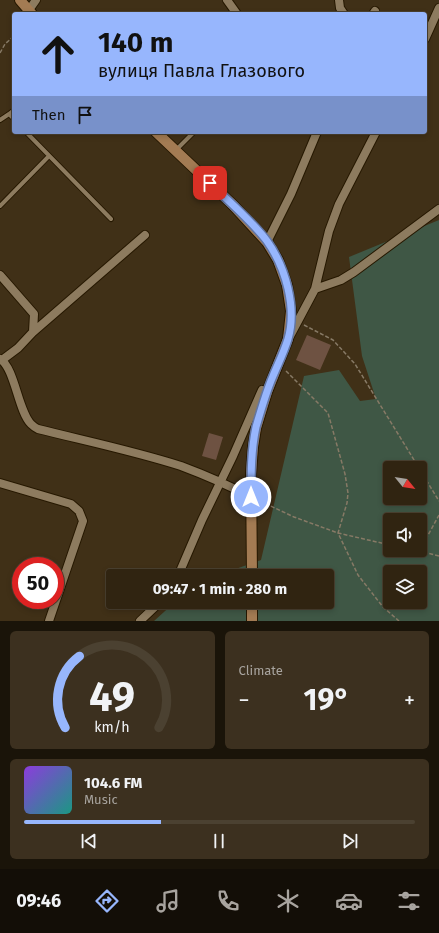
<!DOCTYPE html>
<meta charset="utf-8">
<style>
:root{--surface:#302411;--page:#3c301f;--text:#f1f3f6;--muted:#a8a49f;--line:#4b4131;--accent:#97b6fd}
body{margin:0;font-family:"Fira Sans",sans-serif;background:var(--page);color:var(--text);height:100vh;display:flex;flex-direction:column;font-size:15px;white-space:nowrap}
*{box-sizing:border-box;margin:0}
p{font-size:13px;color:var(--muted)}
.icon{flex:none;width:22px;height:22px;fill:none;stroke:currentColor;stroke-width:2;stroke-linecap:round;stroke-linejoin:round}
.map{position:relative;height:621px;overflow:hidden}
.sheet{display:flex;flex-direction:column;gap:10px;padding:10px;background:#1a1409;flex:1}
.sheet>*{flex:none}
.top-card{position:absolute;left:12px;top:12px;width:415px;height:122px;border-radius:4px;box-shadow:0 2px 6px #0003,0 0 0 1px var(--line);background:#97b6fd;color:#111;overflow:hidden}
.needle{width:26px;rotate:120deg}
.buttons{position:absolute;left:383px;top:461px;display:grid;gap:8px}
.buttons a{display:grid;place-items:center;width:44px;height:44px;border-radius:4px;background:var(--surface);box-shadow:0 2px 6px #0003,0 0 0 1px var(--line);font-size:20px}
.speed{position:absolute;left:12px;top:557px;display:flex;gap:8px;font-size:20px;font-weight:700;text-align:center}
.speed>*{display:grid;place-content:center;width:52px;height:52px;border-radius:50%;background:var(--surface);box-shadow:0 2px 6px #0003,0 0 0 1px var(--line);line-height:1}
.speed .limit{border:6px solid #d22;background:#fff;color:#111}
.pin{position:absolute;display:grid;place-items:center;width:34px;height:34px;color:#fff;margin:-17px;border-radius:8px;box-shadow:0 2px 6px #0006}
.me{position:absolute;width:44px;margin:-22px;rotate:0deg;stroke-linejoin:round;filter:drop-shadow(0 0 3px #0008)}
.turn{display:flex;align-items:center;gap:14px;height:84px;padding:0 20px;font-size:18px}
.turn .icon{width:52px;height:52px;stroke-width:2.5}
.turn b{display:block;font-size:28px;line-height:34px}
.then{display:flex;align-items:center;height:38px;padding:0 20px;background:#0003;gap:8px;font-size:15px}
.big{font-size:30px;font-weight:700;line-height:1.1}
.sheet .card{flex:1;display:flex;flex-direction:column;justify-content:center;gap:6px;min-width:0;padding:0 14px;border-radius:6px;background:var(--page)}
.sheet .dial{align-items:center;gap:0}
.dial svg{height:104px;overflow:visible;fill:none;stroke:var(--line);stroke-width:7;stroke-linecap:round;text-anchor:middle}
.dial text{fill:var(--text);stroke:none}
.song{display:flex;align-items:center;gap:12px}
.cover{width:48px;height:48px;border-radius:6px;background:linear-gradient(135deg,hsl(270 70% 55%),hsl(170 70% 35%))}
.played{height:4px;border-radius:2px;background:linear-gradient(90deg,var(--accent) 35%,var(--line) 35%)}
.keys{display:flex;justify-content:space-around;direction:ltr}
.heat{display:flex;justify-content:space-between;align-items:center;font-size:22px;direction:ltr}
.sheet .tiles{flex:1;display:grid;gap:10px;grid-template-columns:1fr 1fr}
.card:last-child{grid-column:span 2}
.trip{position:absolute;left:106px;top:569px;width:228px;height:40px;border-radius:4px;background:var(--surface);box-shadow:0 2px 6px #0003,0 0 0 1px var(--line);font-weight:700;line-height:40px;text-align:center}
.tab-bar{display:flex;height:64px;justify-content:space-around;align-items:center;background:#130e07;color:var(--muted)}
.tab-bar .icon{width:28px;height:28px}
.tab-bar .on{color:var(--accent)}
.tab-bar b{font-size:18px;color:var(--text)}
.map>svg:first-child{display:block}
.green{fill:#3f5745;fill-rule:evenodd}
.building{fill:#6e5242}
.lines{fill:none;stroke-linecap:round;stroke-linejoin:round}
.lane-casing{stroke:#261800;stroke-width:6}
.street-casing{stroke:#261800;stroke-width:10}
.secondary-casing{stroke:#261800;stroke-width:12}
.path{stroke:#877a66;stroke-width:1.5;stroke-dasharray:4 2;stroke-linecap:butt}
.lane{stroke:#8d7b5f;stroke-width:4}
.street{stroke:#8d7b5f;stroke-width:8}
.secondary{stroke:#a37b53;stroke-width:10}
.route-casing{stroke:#6276a4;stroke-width:10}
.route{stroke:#97b6fd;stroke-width:7}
</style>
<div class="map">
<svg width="439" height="621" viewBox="0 0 439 621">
<rect width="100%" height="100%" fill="#403017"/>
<!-- green -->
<path class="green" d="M439,220V621H154L175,602H327V576H216L261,560L304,376L339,370L360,401L376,399L362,356L349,257ZM390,468H420V498H390ZM390,520H420V550H390ZM390,572H420V602H390Z"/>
<!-- building -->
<path class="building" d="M307,335L331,345L320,370L296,360Z
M209,433L223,437L216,460L202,456Z"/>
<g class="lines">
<!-- lane casing -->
<g class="lane-casing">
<path id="lane" d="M14,110L9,114L14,119
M0,120L9,114
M26,132L111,219
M176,150L194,132
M0,206L49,156"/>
</g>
<!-- street casing -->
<g class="street-casing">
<path id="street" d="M227,0L237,14
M339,0L340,8L344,14
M29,10L36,0
M373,14L375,11
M425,39L439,8
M267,242L291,194L317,132
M0,275L34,314L33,332L18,348L2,360
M315,289L341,280L354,272L439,209
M32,333L145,235
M290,336L315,289L329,231L339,204L376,132
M0,359C15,368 18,411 31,424C33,426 36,428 38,429C86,441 134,451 181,466C205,475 228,485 251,497
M0,483L71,504L79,511L83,521L49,621
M178,576L202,520L233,456L262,390
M140,621L160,602"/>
</g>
<!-- secondary casing -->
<g class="secondary-casing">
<path id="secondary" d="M20,0L32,14
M156,132L233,205L267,242L278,260L287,285L291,311L288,339L267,392L256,428L253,447L251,474L252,576
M252,602V621"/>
</g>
<!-- path -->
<path class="path" d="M0,53L5,44L14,36
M304,325L333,340L355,364L419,468
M286,371L328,413L345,474L348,493L347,503L338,533L358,575L383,607L399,621
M420,470L439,501
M260,501L294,517L338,533L390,545
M420,550L439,515
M420,550L419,551L439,556"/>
<!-- lane -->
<use href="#lane" class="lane"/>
<!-- street -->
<use href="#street" class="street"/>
<!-- secondary -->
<use href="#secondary" class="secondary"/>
</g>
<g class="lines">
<!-- route casing -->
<g class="route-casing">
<path id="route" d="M210,183C229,202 251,220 267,241C286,268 297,308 288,339C284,352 278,364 273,376C266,392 261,410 256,427C251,450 251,474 251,497"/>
</g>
<!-- route -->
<use href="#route" class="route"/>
</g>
</svg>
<div class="buttons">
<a><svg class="needle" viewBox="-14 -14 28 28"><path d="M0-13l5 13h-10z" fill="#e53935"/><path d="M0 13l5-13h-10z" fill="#a8a49f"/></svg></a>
<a><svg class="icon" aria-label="sound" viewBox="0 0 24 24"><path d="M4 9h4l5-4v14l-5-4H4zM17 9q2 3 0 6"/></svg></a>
<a><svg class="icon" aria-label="layers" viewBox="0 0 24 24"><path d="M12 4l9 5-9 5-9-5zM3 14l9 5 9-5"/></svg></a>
</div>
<div class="speed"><div class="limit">50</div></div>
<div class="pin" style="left:210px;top:183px;background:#d93025"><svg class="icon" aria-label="arrive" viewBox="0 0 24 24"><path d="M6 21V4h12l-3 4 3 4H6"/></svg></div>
<svg class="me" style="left:251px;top:497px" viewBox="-20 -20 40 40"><circle r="17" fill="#97b6fd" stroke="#fff" stroke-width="3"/><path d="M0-11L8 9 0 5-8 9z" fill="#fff"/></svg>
<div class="trip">09:47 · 1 min · 280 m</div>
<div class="top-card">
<div class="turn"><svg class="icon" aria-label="ahead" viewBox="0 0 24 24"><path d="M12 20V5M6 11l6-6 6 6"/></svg><div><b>140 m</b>вулиця Павла Глазового</div></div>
<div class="then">Then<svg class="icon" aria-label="arrive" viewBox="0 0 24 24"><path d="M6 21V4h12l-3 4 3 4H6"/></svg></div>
</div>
</div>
<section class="sheet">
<div class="tiles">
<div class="card dial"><svg viewBox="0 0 100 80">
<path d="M14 69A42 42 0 1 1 86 69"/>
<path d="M14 69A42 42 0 0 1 25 14" stroke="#97b6fd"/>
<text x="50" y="56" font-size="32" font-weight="700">49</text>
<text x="50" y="72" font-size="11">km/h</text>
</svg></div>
<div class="card"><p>Climate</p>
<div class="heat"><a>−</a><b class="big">19°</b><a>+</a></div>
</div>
<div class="card">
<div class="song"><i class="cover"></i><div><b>104.6 FM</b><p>Music</p></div></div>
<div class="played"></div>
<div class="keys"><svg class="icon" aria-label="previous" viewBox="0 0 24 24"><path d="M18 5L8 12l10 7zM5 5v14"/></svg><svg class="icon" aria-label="pause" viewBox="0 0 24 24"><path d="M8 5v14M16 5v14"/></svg><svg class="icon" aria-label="next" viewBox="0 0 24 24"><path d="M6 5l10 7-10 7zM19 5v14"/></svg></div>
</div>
</div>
</section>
<nav class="tab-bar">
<b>09:46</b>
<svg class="icon on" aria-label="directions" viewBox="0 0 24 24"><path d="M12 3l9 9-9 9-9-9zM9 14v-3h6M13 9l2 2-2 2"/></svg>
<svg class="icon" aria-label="music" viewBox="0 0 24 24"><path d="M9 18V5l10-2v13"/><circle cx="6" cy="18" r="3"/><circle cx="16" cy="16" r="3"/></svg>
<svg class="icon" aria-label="phone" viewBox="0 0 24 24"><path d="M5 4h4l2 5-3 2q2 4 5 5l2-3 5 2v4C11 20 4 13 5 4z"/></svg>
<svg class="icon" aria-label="climate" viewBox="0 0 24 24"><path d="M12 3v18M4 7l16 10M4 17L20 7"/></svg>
<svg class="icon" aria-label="car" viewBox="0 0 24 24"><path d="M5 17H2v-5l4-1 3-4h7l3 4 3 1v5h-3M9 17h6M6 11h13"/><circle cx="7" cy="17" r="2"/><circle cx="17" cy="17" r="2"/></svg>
<svg class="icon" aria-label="filters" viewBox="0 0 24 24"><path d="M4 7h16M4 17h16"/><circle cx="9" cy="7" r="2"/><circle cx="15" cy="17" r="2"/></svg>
</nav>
